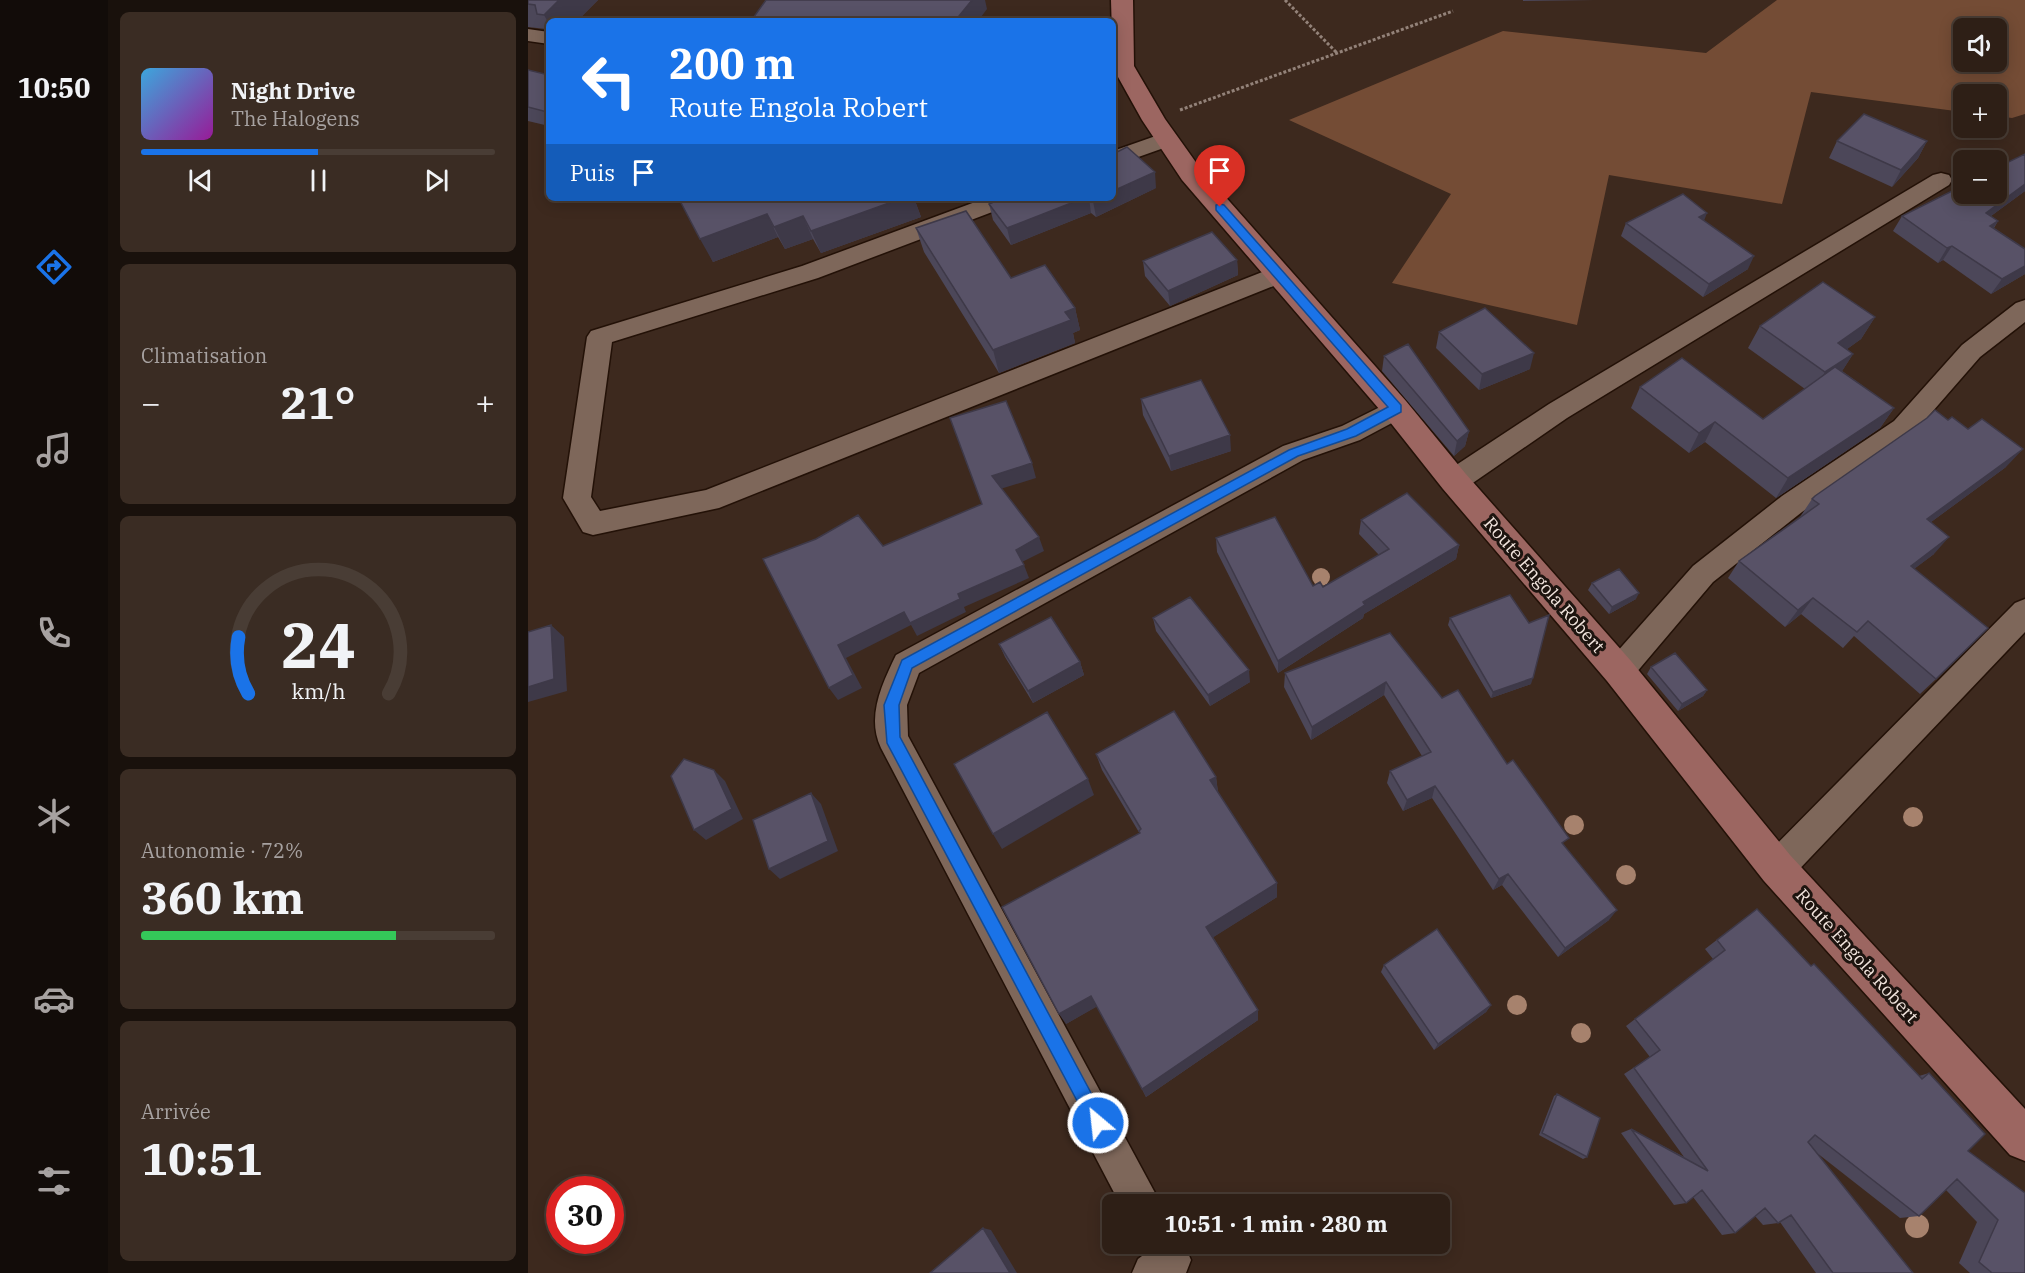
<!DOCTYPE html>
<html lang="fr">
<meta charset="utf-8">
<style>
:root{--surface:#2e1f16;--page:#3a2c23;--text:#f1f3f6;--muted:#a7a2a1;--line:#493d35;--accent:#1a73e8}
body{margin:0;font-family:"IBM Plex Serif",serif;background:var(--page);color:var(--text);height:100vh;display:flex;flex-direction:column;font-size:22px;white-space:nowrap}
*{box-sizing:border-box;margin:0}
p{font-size:20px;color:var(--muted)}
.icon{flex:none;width:33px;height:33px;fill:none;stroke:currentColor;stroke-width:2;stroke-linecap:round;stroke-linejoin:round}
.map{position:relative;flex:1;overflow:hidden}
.drawer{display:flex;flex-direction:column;gap:12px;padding:12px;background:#19110c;width:420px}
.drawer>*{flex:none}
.guide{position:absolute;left:18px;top:18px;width:570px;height:183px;border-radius:9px;box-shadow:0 3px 15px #0003,0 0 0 2px var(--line);background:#1a73e8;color:#fff;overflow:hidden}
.buttons{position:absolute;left:1425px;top:18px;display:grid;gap:12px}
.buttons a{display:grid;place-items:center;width:54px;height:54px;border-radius:9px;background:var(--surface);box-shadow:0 3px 15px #0003,0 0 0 2px var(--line);font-size:30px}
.speed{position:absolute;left:18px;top:1176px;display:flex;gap:12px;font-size:30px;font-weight:700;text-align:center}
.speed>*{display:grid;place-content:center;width:78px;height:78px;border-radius:50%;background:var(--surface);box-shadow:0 3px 15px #0003,0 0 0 2px var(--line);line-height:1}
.speed .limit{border:9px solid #d22;background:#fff;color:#111}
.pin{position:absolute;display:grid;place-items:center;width:51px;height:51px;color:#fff;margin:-62px -26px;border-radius:50% 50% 50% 0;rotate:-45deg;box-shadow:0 0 6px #0007}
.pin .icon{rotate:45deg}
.me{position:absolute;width:66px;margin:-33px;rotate:332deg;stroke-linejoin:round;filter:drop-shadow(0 0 4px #0008)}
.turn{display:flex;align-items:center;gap:21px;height:126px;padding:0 24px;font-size:27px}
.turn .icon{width:78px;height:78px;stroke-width:2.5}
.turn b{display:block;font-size:42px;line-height:51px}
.then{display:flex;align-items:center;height:57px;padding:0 24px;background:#0003;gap:12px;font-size:22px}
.big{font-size:45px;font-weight:700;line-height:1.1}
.drawer .widget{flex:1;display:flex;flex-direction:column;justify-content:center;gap:9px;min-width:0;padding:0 21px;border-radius:9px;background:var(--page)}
.drawer .dial{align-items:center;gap:0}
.dial svg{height:156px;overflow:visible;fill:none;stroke:var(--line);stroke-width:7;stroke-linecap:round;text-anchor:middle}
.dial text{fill:var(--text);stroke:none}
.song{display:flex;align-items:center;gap:18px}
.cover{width:72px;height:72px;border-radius:9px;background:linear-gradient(135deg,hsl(200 70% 55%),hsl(300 70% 35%))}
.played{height:6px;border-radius:3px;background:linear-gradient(90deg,var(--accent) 50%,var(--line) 50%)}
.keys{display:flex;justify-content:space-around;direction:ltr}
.heat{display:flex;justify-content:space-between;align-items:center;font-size:33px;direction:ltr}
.charge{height:9px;border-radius:4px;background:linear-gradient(90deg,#34c759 72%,var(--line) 0)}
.trip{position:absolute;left:574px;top:1194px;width:348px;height:60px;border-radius:9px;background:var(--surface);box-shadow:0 3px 15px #0003,0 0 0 2px var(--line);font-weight:700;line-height:60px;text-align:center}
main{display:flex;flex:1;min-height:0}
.tabs{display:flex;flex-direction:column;width:108px;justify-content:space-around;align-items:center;background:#120c09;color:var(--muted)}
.tabs .icon{width:42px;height:42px}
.tabs .active{color:var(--accent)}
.tabs b{font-size:27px;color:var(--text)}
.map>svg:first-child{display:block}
.green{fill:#744c35;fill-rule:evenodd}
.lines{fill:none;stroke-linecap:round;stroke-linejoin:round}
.street-casing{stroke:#231107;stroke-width:3}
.secondary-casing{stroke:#231107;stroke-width:3}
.path{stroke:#938279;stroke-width:3;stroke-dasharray:3 2;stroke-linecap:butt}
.street{fill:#7e675a;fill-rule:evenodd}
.secondary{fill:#9c6661;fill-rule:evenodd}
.tree{fill:#a7826d}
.wall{fill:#4c4759}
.shaded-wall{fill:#3e3948}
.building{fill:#585267;stroke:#3e3948;stroke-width:1.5}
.route{fill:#1a73e8;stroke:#114b97;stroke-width:1.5}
.labels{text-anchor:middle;stroke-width:6;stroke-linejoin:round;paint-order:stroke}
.street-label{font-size:18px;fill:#f1e4dd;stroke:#1d140f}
</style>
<main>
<nav class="tabs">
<b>10:50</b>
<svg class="icon active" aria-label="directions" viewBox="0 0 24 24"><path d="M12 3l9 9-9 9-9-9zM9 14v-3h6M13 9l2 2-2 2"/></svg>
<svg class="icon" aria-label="music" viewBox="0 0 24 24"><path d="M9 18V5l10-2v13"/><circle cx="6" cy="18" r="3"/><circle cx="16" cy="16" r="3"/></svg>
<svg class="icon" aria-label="phone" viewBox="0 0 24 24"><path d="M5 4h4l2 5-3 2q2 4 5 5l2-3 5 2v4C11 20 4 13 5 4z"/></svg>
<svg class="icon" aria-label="climate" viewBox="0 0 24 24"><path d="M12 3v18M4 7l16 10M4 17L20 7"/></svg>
<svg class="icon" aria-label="car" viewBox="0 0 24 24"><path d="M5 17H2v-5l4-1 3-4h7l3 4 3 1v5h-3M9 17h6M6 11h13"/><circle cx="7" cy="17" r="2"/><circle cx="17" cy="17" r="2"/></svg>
<svg class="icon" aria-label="filters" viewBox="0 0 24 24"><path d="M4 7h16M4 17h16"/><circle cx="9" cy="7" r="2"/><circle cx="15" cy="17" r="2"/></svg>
</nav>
<section class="drawer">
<div class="widget">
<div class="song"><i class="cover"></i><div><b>Night Drive</b><p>The Halogens</p></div></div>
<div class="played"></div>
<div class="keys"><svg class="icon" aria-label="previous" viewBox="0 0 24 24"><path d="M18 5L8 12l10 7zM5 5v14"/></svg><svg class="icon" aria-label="pause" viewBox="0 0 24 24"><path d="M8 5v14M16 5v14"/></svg><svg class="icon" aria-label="next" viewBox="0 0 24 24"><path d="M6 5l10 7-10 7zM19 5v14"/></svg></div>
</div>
<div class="widget"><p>Climatisation</p>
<div class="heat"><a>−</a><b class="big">21°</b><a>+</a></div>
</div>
<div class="widget dial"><svg viewBox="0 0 100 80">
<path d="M14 69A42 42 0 1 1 86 69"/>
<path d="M14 69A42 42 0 0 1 9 40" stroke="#1a73e8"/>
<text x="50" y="56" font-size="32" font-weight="700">24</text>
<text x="50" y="72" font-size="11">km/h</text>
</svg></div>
<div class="widget"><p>Autonomie · 72%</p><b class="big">360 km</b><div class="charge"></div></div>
<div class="widget"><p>Arrivée</p><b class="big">10:51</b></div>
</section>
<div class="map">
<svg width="1497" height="1273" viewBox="0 0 1497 1273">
<rect width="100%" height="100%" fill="#3d291e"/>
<!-- green -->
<path class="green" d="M1249,0H1497V114L1484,118L1469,116L1468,94H1436L1435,112L1283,92L1254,204L1081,175L1049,325L864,283L923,194L761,120L975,31L1178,53ZM1436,28H1468V62H1436Z"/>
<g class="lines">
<!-- street casing -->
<g class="street-casing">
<path id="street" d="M0,29L21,32V44L0,41Z
M639,132L647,134L650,139L647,144L585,166V151Z
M1413,173L1421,175L1424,180L1421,185L1039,418L936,489L926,492L916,489L912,481L916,473L1021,404L1405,175Z
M458,198H491L488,203L290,278L84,342L63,497L72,511L178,490L742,269L750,267L758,269L762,275L758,281L191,508L65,535L55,532L35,498L59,337L63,331L274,266Z
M1497,300V322L1452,357L1384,435L1274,512L1185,582L1102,680L1091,684L1080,680L1076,671L1080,662L1165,566L1254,496L1366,421L1434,345L1488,303Z
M868,399L877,402L881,409L877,416L832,440L775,460L391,673L379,705L380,736L633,1204H592L353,748C338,717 354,684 368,655L755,446L814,426Z
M1497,599V632L1261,880L1249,884L1237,880L1232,868L1237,856L1487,603Z
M614,1244H656L663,1260L658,1273H604L610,1259L618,1253Z"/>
</g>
<!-- secondary casing -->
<g class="secondary-casing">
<path id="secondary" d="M583,0H605L606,66L637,119L672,168L878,401L937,473L1103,661L1262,855L1497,1109V1161L1482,1155L1236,881L1079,681L915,489L858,417L654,180L614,120L585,68Z"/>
</g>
<!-- path -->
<path class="path" d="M757,0L809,53
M652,110L925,11"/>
<!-- street -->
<use href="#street" class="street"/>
<!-- secondary -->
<use href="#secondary" class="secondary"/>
</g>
<!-- trees -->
<g class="tree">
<circle cx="793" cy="577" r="9"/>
<circle cx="1385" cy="817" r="10"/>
<circle cx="1046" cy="825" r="10"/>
<circle cx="1098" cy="875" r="10"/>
<circle cx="989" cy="1005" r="10"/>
<circle cx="1053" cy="1033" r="10"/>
<circle cx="1389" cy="1226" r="12"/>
</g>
<!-- wall -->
<path class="wall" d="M0,0H70L49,21H21V35L18,29L0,27V28Z
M995,0H1067L995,1Z
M0,70L21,75V126L0,121Z
M1309,141H1399L1390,158L1364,187L1301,158Z
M1497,154V191L1463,216L1470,221L1466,228L1497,249V274L1463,294L1415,260L1410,263L1365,231L1374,216Z
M628,188L568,217L563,213L483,245L465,220L461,204L475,198H585Z
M154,198H386L393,217L293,253L285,239L257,249L250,237L185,262Z
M1176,221L1220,269L1175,297L1093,236L1098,223Z
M388,228L483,278L547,308L552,330L545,333L547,343L471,373L396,252Z
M709,260L710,275L642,306L617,276L615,261Z
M1347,317L1333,339L1319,349L1325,354L1314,371L1366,408L1352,428L1248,498L1177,442L1161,453L1103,408L1112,387L1235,419L1277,389L1220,348L1232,326Z
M911,332L1002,369L951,390L908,348Z
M856,356L941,431L937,446L926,456L854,371Z
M613,399L703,451L643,471L615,415Z
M1478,467L1403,522L1406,554L1387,568L1408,679L1392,694L1326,636L1315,648L1273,614L1257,627L1200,578L1211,561L1273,517H1272L1284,499Z
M833,520L931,545L928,559L836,614L835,618L750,673L689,552L688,538L785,586L795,587L851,555L831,534Z
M1064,583L1108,599L1081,614L1060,590Z
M625,618L722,682L682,706L628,631Z
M922,618L1003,684L963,698L920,625Z
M862,633L914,698L979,764L1037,846L1081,920L1030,957L974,885L965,890L904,798L875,811L859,783L862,771L894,756L856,695L783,740L756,687L757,673Z
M471,644L552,662L556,675L505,703L477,657Z
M1123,667L1179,690L1175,696L1150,711L1119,674Z
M568,754L688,777L690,792L749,883V897L685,937L730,1010V1020L618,1097L614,1089L569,1006L538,1024L612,834L574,770Z
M1229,909L1283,966L1286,964L1391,1076L1401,1073L1440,1151L1497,1273H1442L1431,1263L1449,1222L1418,1190L1391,1216L1372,1218L1289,1153L1385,1273H1288L1252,1222L1250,1223L1235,1225L1227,1216L1207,1233L1194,1235L1165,1197L1158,1203L1146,1205L1093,1133L1103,1129L1156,1157L1096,1074L1122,1057L1098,1026L1185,959L1177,949Z
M856,965L963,1005L958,1012L906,1050L853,972Z
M1029,1094L1059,1157L1055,1159L1011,1135L1026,1096Z"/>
<!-- shaded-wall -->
<path class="shaded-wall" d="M31,0H70L49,21H21V24L16,15Z
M444,0H457L459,9L450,21H427Z
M1399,141L1390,158L1364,187L1373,170Z
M627,172L628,188L568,217L565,201L571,198H585V191Z
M1497,184V191L1448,227L1458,213Z
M375,198H386L393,217L293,253L283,231Z
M556,198H561L563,213L483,245L479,228Z
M1179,213L1174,226L1171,217Z
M239,214L250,237L185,262L172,239Z
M275,216L285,239L257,249L246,227Z
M1470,221L1460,236L1462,226Z
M1424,246L1415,260L1410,263L1419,248Z
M1226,256L1220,269L1175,297L1181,284Z
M709,260L710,275L642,306L640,291Z
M1497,266V274L1463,294L1474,279Z
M547,308L552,330L545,333L547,343L471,373L465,350L537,312Z
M1347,317L1333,339L1297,365L1310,343Z
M1006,353L1002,369L951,390L954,374Z
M1325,354L1311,376L1284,394L1297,372Z
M1366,408L1352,428L1248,498L1260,478Z
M1187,422L1177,442L1161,453L1171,433Z
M941,431L937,446L926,456L929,441Z
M702,435L703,451L643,471L641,456Z
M1495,449L1478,467L1384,536L1399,519Z
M504,463L508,478L469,490L464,476Z
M511,537L516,551L492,563L488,550Z
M1421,537L1406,554L1369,582L1383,566Z
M931,545L928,559L836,614L835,618L750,673V661L835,602Z
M496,565L501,578L436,607L438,612L389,636L383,625L318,658L334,688L310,700L301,688L310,645L376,612L430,594Z
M1111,593L1108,599L1081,614L1084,607Z
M1285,598L1273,614L1257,627L1270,610Z
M23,625L36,637L39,691L0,702V687Z
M552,662L556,675L505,703L500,691Z
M721,670L722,682L682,706L680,695Z
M1005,678L1003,684L963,698L965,692Z
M858,682L856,695L783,740L784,727Z
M1179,690L1175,696L1150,711L1154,704Z
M186,770L197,781L215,819L178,840L166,830Z
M688,777L690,793L682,780Z
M560,779L566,795L474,849L465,834Z
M907,786L904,798L875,811L879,800Z
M283,793L293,804L310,851L252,879L241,869Z
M980,874L974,885L965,890L971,879Z
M749,883V897L681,940L678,927Z
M1089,910L1081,920L1030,957L1037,948Z
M563,996L570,1006L538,1024L531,1014Z
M963,1005L958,1012L906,1050L910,1044Z
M730,1010V1020L618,1097L614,1089Z
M455,1228L463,1230L489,1273H482Z"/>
<!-- building -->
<path class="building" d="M0,0H31L16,15L9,14L7,5L0,4Z
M238,0H444L427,21H365L361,20L360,21H223Z
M0,70L21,75V110L19,112L0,107Z
M1336,114L1399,141L1373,170L1309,141Z
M599,147L627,172L585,191V154Z
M1497,154V184L1458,213L1470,221L1462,226L1497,249V266L1474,279L1424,246L1419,248L1374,216L1436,185V194H1468V168Z
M1155,194L1179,213L1171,217L1226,256L1181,284L1098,223Z
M154,198H375L283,231L275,216L246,227L239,214L172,239L151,199Z
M475,198H556L479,228L461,204Z
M562,198H571L565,201Z
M438,211L483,278L517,265L547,308L537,312L543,320L465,350L388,228Z
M684,232L709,260L640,291L615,261Z
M1295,282L1347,317L1310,343L1325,354L1297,372L1232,326Z
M957,308L1006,353L954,374L911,332Z
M880,344L941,431L929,441L856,356Z
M1154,358L1235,419L1307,367L1366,408L1260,478L1187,422L1171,433L1112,387Z
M673,380L702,435L641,456L613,399Z
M478,401L504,463L464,476L511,537L488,550L496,565L430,594L432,599L382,623L376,612L310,645L325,675L301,688L235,559L288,539L330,515L355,546L454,504L422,418Z
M1407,410L1420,420L1424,417L1440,429L1454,419L1495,449L1399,519L1421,537L1383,566L1460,628L1408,679L1340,621L1329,632L1285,598L1270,610L1211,561L1291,504L1284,499L1287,496L1399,418Z
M879,493L931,545L835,602L837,605L750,661L688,538L747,517L785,586L792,582L795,587L861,549L833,520Z
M1091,569L1111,593L1084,607L1064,583Z
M982,595L1001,623L1021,615L1005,678L965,692L922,618Z
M662,597L721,670L680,695L625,618Z
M523,617L552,662L500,691L471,644Z
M23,625L26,679L0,687V632Z
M862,633L914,698L930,690L979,764L985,760L1041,838L1034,843L1089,910L1037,948L980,874L971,879L907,786L879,800L862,771L903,752L858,682L784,727L757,673Z
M1147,653L1179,690L1154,704L1123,667Z
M646,711L688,777L682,780L749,883L678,927L730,1010L614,1089L563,996L531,1014L474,907L612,833L611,831L613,829L568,754Z
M519,712L560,779L465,834L426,764Z
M156,759L186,770L204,809L166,830L143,776Z
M283,793L300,841L241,869L225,820Z
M1229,909L1283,966L1286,964L1394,1079L1401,1073L1457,1134L1440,1151L1497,1193V1273H1463V1272L1451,1262L1470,1220L1429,1179L1391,1216L1287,1135L1280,1142L1385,1273H1305L1263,1215L1250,1223L1237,1208L1207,1233L1174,1190L1158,1203L1103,1129L1180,1171L1106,1068L1132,1050L1107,1019L1197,950L1189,940Z
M909,929L963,1005L910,1044L856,965Z
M1029,1094L1072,1118L1059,1157L1014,1133Z
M455,1228L482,1273H402Z"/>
<!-- route -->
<path class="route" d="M692,204L696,205L873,405V412L828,436L770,456L384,668L371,705L372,737L576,1117L579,1123L576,1129L570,1132L564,1129L359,743L356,705L374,660L761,450L819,429L860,407L688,210V205Z"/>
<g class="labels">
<!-- street labels -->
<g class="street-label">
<text transform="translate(1016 585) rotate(49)" y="6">Route Engola Robert</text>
<text transform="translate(1329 956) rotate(48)" y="6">Route Engola Robert</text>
</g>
</g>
</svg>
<div class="buttons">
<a><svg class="icon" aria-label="sound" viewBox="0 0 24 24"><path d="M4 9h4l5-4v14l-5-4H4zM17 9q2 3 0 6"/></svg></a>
<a>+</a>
<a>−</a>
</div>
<div class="speed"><div class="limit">30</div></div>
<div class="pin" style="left:692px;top:207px;background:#d93025"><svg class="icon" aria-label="arrive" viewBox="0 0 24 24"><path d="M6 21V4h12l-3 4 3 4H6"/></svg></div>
<svg class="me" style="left:570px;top:1123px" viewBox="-20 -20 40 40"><circle r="17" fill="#1a73e8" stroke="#fff" stroke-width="3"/><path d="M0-11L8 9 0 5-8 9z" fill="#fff"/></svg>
<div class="trip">10:51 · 1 min · 280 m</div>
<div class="guide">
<div class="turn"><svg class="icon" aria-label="left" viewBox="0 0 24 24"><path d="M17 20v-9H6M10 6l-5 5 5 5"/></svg><div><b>200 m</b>Route Engola Robert</div></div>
<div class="then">Puis<svg class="icon" aria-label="arrive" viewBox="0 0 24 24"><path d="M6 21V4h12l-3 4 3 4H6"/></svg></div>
</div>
</div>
</main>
